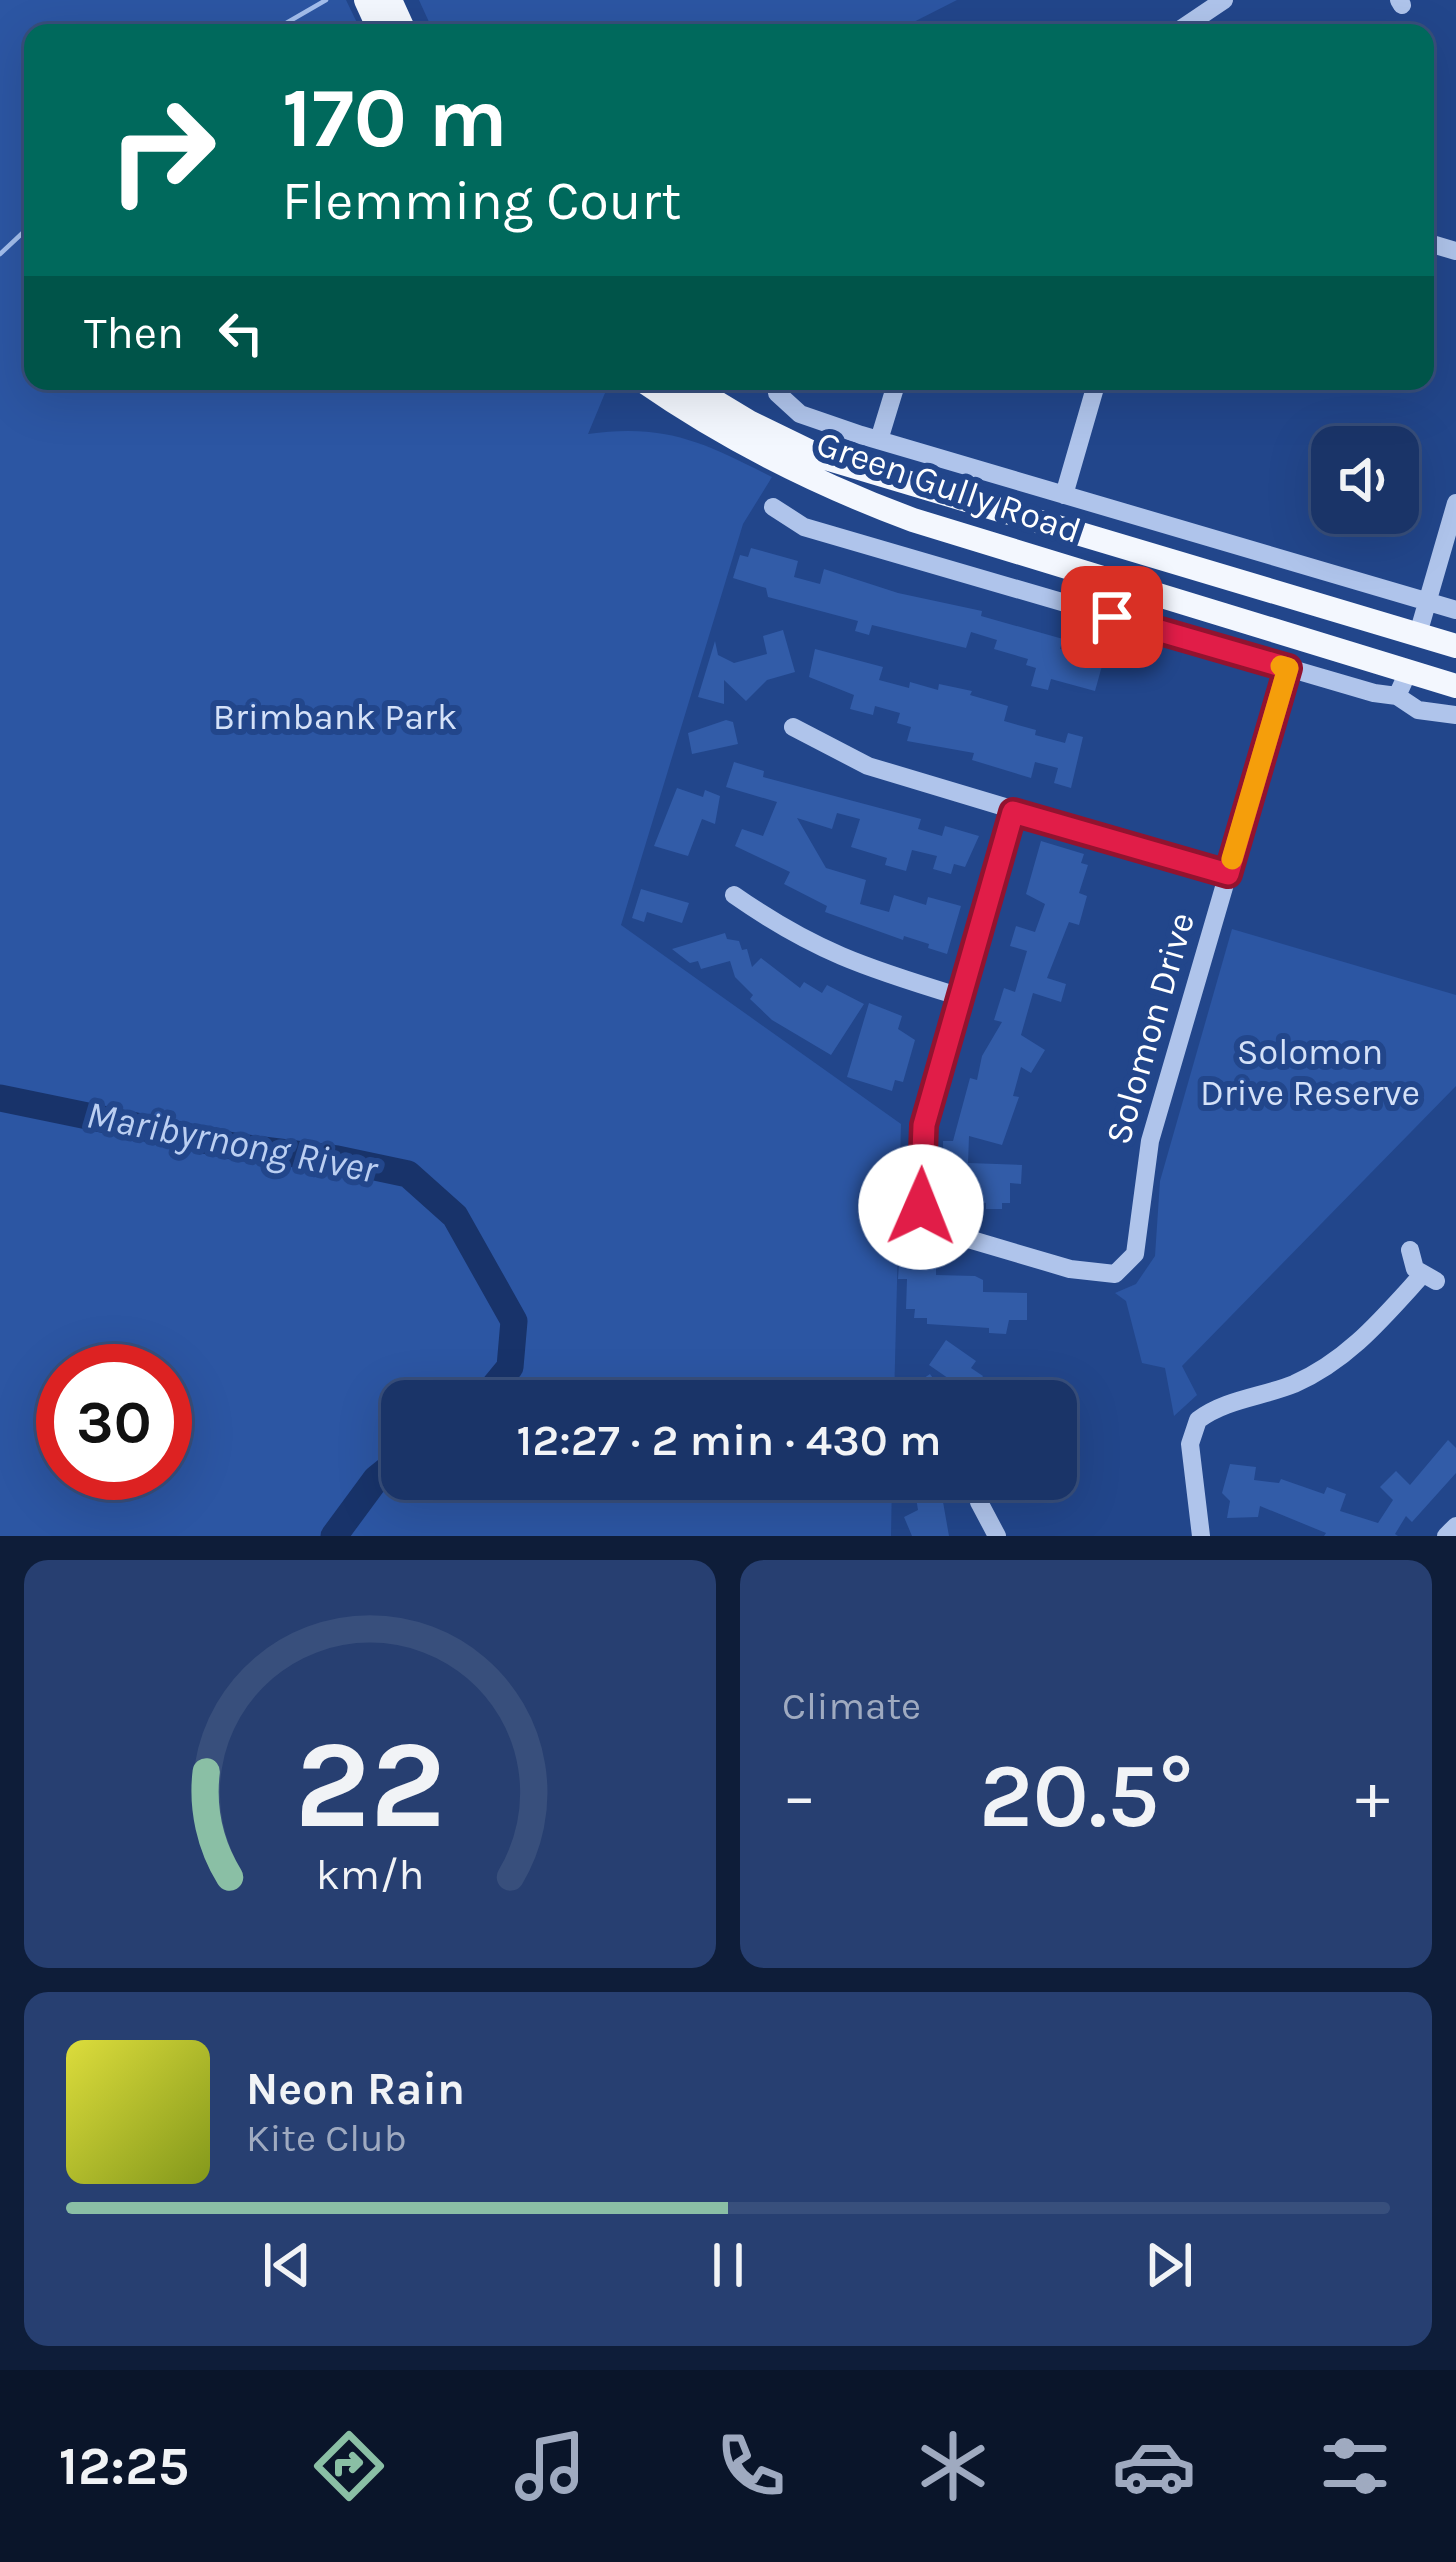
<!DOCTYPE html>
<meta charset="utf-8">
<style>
:root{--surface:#1a3468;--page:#273f71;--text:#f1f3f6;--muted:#9faac0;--line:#384f7c;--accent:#8abfa5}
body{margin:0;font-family:Karla,sans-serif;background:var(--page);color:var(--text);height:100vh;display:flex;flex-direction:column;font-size:45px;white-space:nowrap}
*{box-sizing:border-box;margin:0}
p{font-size:39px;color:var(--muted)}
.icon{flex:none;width:66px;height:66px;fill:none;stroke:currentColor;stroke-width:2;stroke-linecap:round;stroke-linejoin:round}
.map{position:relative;height:1536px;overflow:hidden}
.drawer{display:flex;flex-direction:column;gap:24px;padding:24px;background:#0e1d39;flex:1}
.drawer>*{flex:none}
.banner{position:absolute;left:24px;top:24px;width:1410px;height:366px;border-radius:24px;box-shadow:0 12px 48px #0002,0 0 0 3px var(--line);background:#00695c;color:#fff;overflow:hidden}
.controls{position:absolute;left:1311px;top:426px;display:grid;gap:24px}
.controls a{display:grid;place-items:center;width:108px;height:108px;border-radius:24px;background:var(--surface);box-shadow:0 12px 48px #0002,0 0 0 3px var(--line);font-size:60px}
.speed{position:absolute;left:36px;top:1344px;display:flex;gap:24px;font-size:60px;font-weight:700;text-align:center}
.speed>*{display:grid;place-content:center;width:156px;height:156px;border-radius:50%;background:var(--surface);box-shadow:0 12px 48px #0002,0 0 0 3px var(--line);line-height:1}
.speed .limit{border:18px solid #d22;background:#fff;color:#111}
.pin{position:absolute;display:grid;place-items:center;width:102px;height:102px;color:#fff;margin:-51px;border-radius:24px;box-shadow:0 6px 18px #0006}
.me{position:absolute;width:132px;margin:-66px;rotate:1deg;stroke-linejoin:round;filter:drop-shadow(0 0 9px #0008)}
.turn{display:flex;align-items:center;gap:42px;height:252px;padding:0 60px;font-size:54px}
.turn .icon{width:156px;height:156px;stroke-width:2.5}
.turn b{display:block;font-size:84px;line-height:102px}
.then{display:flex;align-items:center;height:114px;padding:0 60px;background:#0003;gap:24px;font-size:45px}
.big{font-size:90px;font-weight:600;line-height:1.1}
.drawer .tile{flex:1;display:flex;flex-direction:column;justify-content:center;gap:18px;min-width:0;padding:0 42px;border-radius:24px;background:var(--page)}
.drawer .dial{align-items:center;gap:0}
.dial svg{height:312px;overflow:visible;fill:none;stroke:var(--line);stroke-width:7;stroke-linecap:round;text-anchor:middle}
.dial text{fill:var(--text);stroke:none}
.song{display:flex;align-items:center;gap:36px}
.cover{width:144px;height:144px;border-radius:18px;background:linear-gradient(135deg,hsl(60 70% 55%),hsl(70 70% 35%))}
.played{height:12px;border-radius:6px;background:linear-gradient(90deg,var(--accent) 50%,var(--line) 50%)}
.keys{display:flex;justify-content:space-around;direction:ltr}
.heat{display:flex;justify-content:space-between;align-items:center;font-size:66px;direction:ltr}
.drawer .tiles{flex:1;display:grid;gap:24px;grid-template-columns:1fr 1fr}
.tile:last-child{grid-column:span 2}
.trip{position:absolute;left:381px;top:1380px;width:696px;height:120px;border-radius:24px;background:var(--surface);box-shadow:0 12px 48px #0002,0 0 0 3px var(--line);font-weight:600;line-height:120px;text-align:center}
.tab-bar{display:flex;height:192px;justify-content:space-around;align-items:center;background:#0a152a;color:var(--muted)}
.tab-bar .icon{width:84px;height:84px}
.tab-bar .on{color:var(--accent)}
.tab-bar b{font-size:54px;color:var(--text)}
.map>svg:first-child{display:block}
.green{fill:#2c56a3;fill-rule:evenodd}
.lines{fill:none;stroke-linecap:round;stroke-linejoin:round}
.stream{stroke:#a3beec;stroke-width:4.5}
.river{stroke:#18336a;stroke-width:27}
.building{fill:#325ca8}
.minor{stroke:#afc4eb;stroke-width:18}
.major{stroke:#f3f7fe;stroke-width:24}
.route-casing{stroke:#92132f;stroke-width:30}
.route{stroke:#e11d48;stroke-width:21}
.slow{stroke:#f59e0b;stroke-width:21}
.labels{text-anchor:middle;stroke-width:12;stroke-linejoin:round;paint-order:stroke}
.street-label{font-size:36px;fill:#fff;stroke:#22468b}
.park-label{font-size:36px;fill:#d4e1f8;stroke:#22468b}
.water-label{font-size:39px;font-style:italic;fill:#bbcff2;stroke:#22468b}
</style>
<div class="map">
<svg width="1456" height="1536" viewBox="0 0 1456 1536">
<rect width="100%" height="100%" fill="#22468b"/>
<!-- green -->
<path class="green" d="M0,0H346L362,33H33V381H610L588,434C666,423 705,443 772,477L743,524L621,925L901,1124L894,1401H402V1479H892L891,1536H0ZM63,1371H165V1473H63Z
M419,0H957L892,33H434Z
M1232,929L1456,995V1086L1182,1366L1197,1395L1174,1416L1165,1368L1142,1363L1126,1301L1115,1293L1136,1284L1155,1256L1160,1181Z"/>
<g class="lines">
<!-- stream -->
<path class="stream" d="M269,33L326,0
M0,254L30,226"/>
<!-- river -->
<path class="river" d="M0,1098L238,1147L337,1159L408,1174L455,1216L514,1321L510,1367L482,1401
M334,1536L376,1479L402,1458"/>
</g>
<!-- building -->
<path class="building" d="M751,548L798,561L794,577L820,584L824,569L898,593L982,611L981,616L1063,639L1060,649L1105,655L1095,691L1051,679L1048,690L1031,686L1036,668L1026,665L1028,659L994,649L997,640L971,632L966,648L872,625L869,635L855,631L858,621L768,597L766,588L733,578L740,555L748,557Z
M783,630L795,672L767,680L746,701L724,680V704L698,697L715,641L718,655L734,663L767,654L763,636Z
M815,649L883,667L879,680L909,688L910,682L938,690L939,684L972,691L970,695L1008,706L1004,721L1036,730L1035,735L1065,743L1068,733L1083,737L1071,788L1054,783L1058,768L1035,762L1031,778L972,760L974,753L907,741L911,727L897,723L900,713L875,706L873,715L850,709L854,695L809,677Z
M726,720L733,722L738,744L692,754L688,733Z
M734,762L764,771L763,777L921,819L918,829L942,836L945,826L979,836L965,867L954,864L951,874L933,869L937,856L912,850L906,871L885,865L887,858L851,847L860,819L837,813L832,829L797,818L826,868L866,880L860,904L889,912L894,895L926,905L928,897L961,906L947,954L928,948L929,944L904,936L903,940L825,912L827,906L784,884L790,872L735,846L742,829L763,836L777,802L726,787Z
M677,788L703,797L705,790L720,796L715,824L702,819L688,856L654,846Z
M1041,841L1084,854L1081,863L1088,865L1079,893L1087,896L1079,925L1069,922L1047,978L1066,984L1061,1002L1033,993L1021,1035L1045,1050L1031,1073L1021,1067L1013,1096L1019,1097L1002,1145L969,1136L968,1163L1022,1165L1021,1184L1010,1183V1203H1002V1209H986V1203L944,1197L943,1141H953L970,1078L977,1080L982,1056L1002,1022L994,1020L1004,988L1015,992L1027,951L1010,946L1016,926L1035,932L1045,904L1026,894Z
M641,889L689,903L682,923L647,912L644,922L632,918Z
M725,933L727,939L739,941L742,950L747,949L752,967L761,958L800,988L804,982L822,993L827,985L864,1004L831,1055L772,1020L750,999L753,995L735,977L730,961L701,969L698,961L690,963L672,949Z
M869,1003L902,1016L898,1029L915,1040L903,1082L895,1080L892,1091L847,1077Z
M899,1262L936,1268V1275L975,1276L983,1280V1292L1027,1293V1320H1009L1006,1334L989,1333V1328L927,1324V1318H914L915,1309H906L907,1279H898Z
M946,1340L976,1361L971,1368L983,1376L971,1394L929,1365Z
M930,1374L949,1401H907L902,1393Z
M1448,1440L1456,1448V1473L1412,1522L1406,1516L1395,1534L1398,1536H1324L1326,1533L1260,1506L1258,1517L1227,1518L1230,1501L1222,1493L1230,1464L1256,1467L1254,1480L1279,1483L1281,1479L1324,1494L1327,1487L1346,1494L1340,1511L1378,1523L1393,1500L1380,1487L1396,1471L1410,1485Z
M913,1479H939L949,1536H912L904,1517L918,1510Z"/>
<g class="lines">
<!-- minor -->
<path class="minor" d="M1399,0L1402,5
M1175,33L1224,0
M1425,242L1456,251
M777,393L800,414L861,435L1456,610
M879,440L897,381
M1064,495L1097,381
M773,507L804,527L1374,693L1397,696L1408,672
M1418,634L1456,503
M1397,696L1418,710L1456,715
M793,727L868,766L1228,874
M1013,812L924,1125L921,1207L924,1217L938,1230L1070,1269L1115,1274L1135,1254L1150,1141L1288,668
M734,895C814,951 866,968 958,996
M1410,1250L1415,1269L1436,1281
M976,1479L979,1502L997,1536
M1201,1536L1190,1444L1198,1420C1226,1399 1262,1397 1294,1384C1348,1360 1382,1319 1421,1276
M1446,1536L1456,1526"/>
<!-- major -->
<path class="major" d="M366,0L381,33
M390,0L405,33
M643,381C728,440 816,484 913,520L1456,686
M681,381L749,422L819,456L1456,646"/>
</g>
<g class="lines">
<!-- route casing -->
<g class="route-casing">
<path id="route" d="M921,1207L924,1125L1013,812L1228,874L1288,668L1112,617"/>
</g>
<!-- route -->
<use href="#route" class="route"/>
<!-- slow -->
<path class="slow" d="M1232,859L1288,668L1281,666"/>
</g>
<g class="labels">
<!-- street labels -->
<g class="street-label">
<text transform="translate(949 486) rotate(19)" y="13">Green Gully Road</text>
<text transform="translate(1149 1028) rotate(-74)" y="13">Solomon Drive</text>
</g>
<!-- park labels -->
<g class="park-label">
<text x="335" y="729">Brimbank Park</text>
<text x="1310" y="1064">Solomon<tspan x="1310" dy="41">Drive Reserve</tspan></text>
</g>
<!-- water labels -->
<g class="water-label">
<text transform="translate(232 1141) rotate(11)" y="14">Maribyrnong River</text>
</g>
</g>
</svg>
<div class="controls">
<a><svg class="icon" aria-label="sound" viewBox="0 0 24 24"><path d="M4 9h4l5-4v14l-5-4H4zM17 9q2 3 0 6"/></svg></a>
</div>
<div class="speed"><div class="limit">30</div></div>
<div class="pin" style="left:1112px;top:617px;background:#d93025"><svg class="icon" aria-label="arrive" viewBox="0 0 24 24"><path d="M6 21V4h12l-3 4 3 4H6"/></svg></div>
<svg class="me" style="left:921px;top:1207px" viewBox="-20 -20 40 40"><circle r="19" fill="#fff"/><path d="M0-13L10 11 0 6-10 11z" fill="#e11d48"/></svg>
<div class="trip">12:27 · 2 min · 430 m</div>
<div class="banner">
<div class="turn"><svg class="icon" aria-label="right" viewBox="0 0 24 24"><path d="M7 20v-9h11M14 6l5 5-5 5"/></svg><div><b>170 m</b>Flemming Court</div></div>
<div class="then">Then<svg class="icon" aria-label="left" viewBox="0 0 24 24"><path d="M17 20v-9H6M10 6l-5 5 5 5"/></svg></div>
</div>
</div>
<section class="drawer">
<div class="tiles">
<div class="tile dial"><svg viewBox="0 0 100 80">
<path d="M14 69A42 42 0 1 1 86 69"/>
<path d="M14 69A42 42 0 0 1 8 42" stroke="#8abfa5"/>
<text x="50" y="56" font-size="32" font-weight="700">22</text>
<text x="50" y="72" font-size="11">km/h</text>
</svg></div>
<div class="tile"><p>Climate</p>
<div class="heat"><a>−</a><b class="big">20.5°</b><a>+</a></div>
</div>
<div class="tile">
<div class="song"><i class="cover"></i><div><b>Neon Rain</b><p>Kite Club</p></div></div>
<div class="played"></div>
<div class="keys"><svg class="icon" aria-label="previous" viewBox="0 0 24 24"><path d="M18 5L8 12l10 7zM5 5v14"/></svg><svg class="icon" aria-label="pause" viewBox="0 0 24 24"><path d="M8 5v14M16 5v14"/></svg><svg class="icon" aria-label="next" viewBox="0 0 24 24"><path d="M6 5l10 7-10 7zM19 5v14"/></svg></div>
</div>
</div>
</section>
<nav class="tab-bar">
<b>12:25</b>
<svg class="icon on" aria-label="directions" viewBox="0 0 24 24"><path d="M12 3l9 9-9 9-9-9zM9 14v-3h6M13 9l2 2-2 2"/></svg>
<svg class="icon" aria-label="music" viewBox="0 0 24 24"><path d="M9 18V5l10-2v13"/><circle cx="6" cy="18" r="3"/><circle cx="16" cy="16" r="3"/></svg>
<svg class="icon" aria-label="phone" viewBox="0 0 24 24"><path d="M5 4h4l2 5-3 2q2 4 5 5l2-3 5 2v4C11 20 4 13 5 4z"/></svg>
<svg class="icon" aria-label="climate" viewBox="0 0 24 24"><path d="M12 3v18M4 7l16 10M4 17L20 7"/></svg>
<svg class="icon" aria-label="car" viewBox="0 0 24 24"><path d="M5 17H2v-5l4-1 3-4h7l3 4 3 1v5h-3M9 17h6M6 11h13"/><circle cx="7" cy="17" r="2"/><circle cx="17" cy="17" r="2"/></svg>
<svg class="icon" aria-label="filters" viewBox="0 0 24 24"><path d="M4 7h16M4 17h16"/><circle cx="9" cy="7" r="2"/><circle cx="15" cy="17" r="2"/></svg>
</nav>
